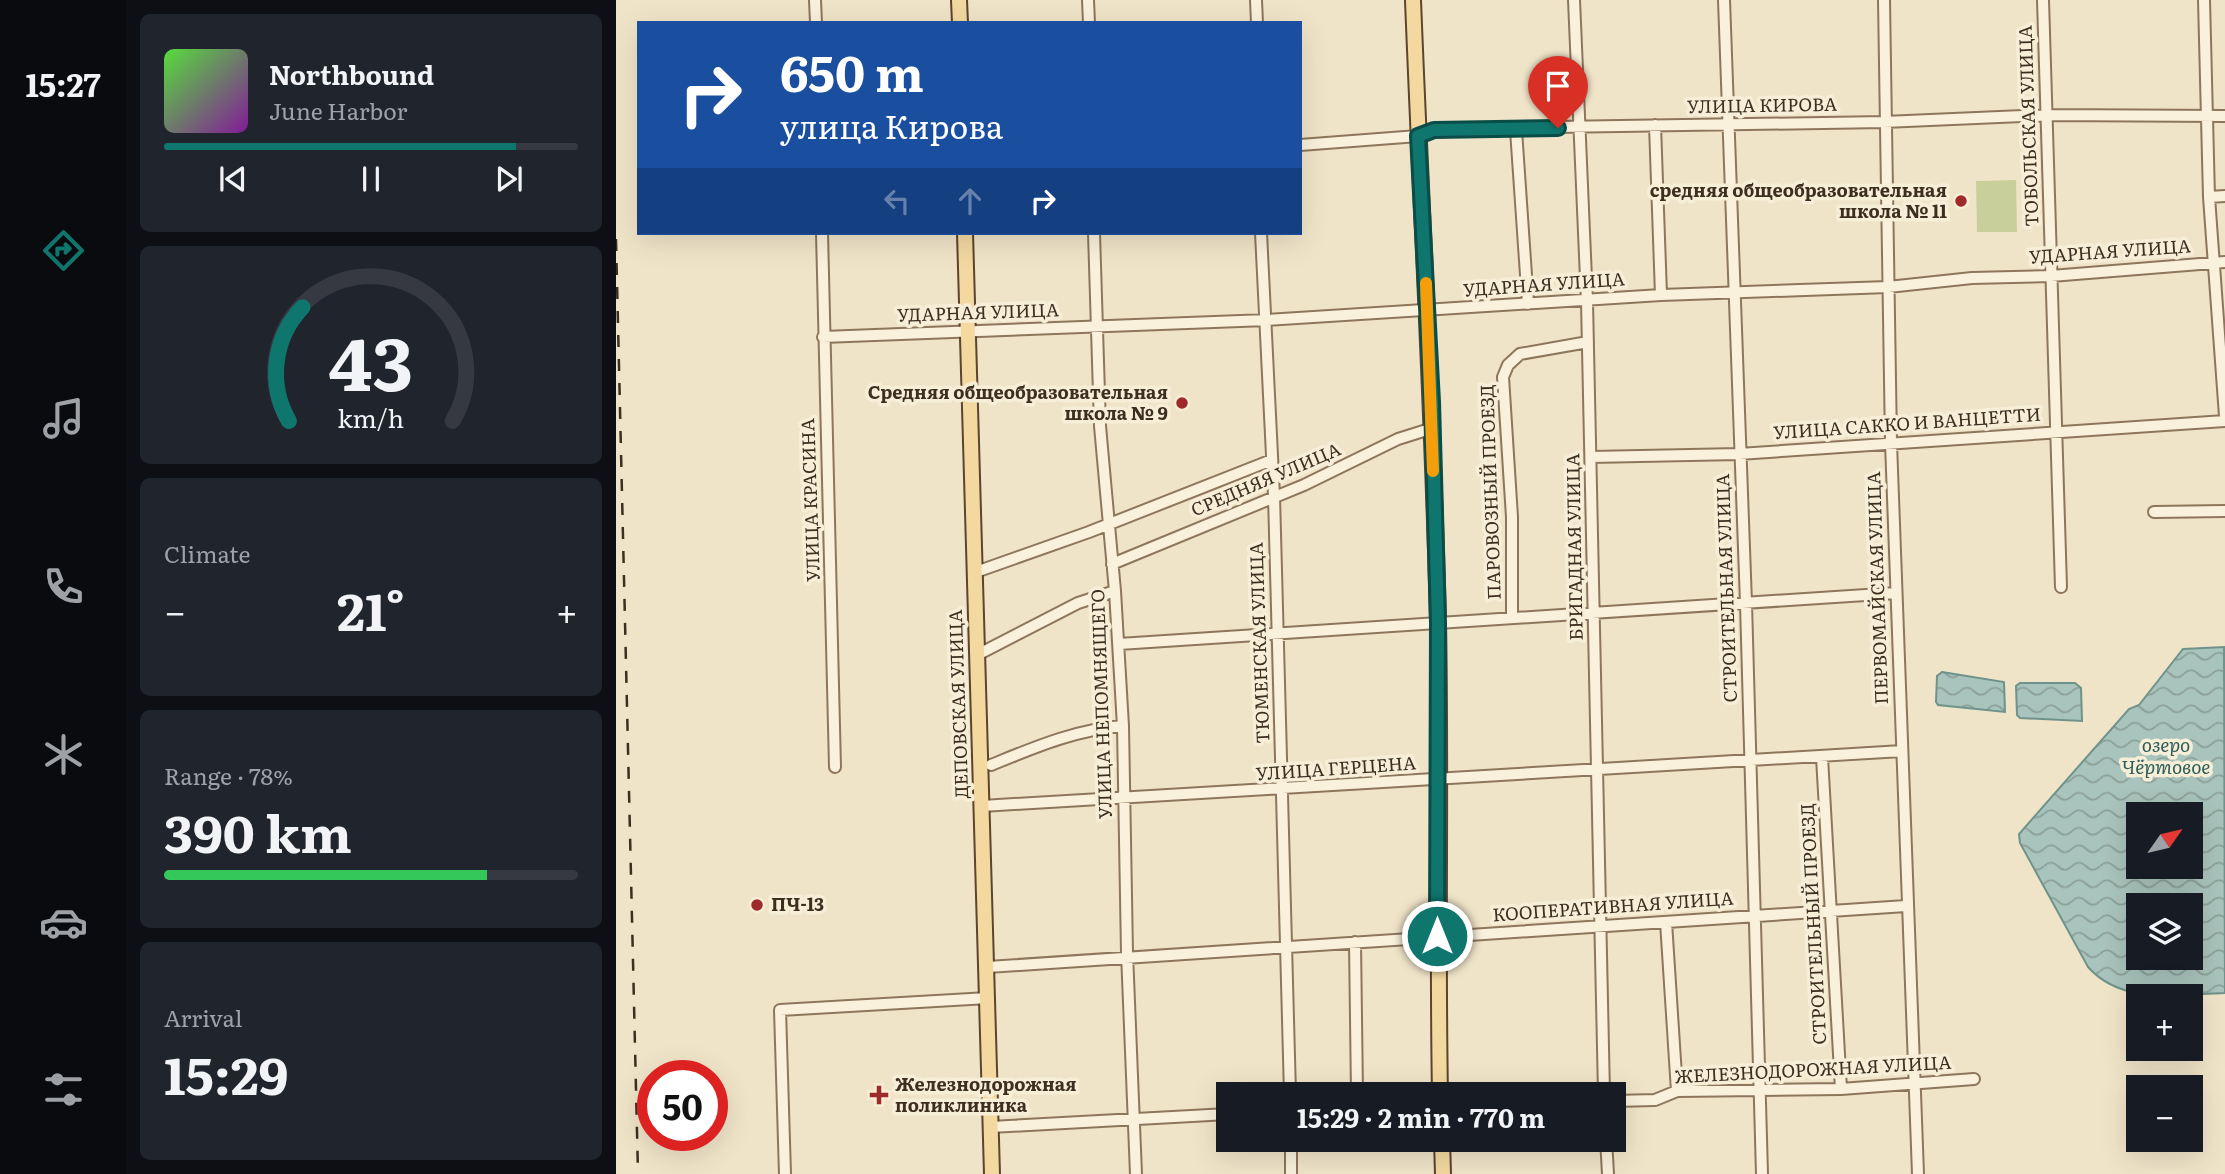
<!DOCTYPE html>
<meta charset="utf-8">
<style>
:root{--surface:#171b24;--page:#20242c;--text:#f1f3f6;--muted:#9ea1a6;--line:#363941;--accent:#0f766e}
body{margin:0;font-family:Literata,serif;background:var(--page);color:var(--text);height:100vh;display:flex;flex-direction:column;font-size:26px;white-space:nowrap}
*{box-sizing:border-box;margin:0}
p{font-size:23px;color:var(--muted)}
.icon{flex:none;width:38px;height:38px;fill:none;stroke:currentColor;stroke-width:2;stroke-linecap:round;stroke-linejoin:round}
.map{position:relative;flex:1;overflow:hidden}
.panel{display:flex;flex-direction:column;gap:14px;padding:14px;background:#0d0f14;width:490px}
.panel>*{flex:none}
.guide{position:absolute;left:21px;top:21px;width:665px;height:214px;border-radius:0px;box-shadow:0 7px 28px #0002;background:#1a4fa0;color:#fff;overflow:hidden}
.needle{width:46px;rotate:56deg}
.fabs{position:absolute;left:1510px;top:802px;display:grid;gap:14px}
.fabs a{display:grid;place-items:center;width:77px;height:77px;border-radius:0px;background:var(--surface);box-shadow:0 7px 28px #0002;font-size:35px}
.speed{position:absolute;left:21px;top:1060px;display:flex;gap:14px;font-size:35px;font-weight:700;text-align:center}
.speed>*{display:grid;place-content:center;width:91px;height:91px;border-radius:50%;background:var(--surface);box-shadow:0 7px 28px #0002;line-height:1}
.speed .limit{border:10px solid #d22;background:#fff;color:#111}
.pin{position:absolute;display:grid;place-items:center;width:60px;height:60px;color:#fff;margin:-72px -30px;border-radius:50% 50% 50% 0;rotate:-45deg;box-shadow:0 0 7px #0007}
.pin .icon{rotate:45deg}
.me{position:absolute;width:77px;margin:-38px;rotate:0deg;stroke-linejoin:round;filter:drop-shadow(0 0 5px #0008)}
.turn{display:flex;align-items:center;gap:24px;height:147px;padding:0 28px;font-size:32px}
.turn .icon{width:91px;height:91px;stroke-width:2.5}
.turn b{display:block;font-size:49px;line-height:60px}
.lanes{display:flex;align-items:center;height:66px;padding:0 28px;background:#0003;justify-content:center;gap:35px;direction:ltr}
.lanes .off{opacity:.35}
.big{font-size:52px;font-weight:700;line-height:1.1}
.panel .tile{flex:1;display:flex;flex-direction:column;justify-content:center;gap:10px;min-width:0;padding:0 24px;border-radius:10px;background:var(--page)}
.panel .dial{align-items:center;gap:0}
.dial svg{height:182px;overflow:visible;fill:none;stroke:var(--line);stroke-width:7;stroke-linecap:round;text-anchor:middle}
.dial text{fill:var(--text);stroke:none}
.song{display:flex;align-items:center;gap:21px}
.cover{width:84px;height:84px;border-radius:10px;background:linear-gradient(135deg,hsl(110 70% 55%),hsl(290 70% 35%))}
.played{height:7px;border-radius:4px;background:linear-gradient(90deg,var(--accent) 85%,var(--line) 85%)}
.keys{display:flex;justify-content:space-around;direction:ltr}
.heat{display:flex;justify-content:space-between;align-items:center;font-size:38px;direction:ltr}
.charge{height:10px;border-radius:5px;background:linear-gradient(90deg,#34c759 78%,var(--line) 0)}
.trip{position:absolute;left:600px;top:1082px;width:410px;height:70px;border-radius:0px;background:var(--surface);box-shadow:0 7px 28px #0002;font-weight:700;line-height:70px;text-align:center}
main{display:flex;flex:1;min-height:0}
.tab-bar{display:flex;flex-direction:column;width:126px;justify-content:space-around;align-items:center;background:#090b0e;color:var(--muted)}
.tab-bar .icon{width:49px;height:49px}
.tab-bar .active{color:var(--accent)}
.tab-bar b{font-size:32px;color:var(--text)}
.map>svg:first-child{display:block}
.garden{fill:#c9cf9b}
.water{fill:url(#water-waves);stroke:#6f938a;stroke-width:2;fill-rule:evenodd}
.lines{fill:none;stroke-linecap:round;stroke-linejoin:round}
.minor-casing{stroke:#8d765c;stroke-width:14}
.major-casing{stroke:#5b4430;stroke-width:18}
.minor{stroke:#faf1dc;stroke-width:10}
.major{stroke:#f3d9a0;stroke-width:14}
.rail{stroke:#3d2e20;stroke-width:2.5;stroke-dasharray:12 12;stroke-linecap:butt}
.route-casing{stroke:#0a4d48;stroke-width:18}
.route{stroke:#0f766e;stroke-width:12}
.slow{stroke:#f59e0b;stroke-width:12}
.poi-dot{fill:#9e2a2b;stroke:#f7eed8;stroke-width:2.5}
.labels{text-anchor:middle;stroke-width:7;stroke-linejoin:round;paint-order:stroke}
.street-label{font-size:18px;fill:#3d2e20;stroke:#f7eed8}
.poi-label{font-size:18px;font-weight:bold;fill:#3d2e20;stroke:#f7eed8;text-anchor:end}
.water-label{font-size:19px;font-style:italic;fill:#2f5d5a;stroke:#f7eed8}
</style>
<main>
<nav class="tab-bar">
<b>15:27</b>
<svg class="icon active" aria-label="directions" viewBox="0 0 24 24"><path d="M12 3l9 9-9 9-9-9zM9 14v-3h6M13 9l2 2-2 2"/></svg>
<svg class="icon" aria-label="music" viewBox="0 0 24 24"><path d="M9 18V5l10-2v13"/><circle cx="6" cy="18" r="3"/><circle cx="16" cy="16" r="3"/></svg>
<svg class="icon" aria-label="phone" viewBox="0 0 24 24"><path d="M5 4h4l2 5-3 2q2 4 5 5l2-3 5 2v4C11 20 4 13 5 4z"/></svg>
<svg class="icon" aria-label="climate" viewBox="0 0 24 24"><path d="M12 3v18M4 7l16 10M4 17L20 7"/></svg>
<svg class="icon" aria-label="car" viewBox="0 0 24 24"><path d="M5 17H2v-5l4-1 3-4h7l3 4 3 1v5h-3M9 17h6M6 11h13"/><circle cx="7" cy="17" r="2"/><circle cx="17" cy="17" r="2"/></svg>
<svg class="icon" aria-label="filters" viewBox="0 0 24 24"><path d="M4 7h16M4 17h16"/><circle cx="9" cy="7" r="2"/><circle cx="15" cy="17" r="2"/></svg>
</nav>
<section class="panel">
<div class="tile">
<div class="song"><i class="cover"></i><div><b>Northbound</b><p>June Harbor</p></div></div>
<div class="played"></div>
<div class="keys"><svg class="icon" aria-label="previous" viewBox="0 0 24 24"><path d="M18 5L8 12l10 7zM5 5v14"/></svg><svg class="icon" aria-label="pause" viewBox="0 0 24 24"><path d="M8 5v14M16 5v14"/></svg><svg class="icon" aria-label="next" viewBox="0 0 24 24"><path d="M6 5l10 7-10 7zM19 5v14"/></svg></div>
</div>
<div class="tile dial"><svg viewBox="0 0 100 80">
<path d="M14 69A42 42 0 1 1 86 69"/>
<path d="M14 69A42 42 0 0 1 20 19" stroke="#0f766e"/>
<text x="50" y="56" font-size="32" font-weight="700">43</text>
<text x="50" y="72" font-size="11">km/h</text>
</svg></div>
<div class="tile"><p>Climate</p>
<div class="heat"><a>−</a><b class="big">21°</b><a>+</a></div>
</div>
<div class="tile"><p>Range · 78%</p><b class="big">390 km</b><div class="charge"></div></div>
<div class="tile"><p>Arrival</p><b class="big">15:29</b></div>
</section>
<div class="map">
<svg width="1609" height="1174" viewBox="0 0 1609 1174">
<defs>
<pattern id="water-waves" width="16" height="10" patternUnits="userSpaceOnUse" patternTransform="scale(1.75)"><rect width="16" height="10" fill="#a9c4bc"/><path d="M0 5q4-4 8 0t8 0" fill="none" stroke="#8ba098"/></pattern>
</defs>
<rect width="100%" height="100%" fill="#f0e4c8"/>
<!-- garden -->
<path class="garden" d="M1400,180L1401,232H1361L1360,181Z"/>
<!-- water -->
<path class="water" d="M1608,647L1609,993C1562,994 1507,1006 1472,967L1404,843L1403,834L1513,709L1523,705L1567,649ZM1522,814H1575V866H1522ZM1522,905H1575V957H1522Z
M1326,672L1388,682L1389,712L1322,705L1320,702L1321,676Z
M1404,683H1459L1465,688L1466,721L1404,718L1401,715L1400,686Z"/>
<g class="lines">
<!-- minor casing -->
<g class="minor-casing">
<path id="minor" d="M199,0L200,23
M472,0L473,23
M640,0L641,23
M958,0L971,302L988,1094
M1108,0L1130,603L1146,1174
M1268,0L1275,443L1302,1174
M1427,0L1445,587
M1588,0L1593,197L1609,416
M1039,125L1045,295
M900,130L912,304
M684,145L802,136L818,129L1268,122L1431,115L1609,116
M1593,197L1609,196
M206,233L219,767
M478,233L484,426L499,591L507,726L511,953L520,1174
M645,233L658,496L674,1094
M207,337L651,320L1045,295L1272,287L1356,278L1435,276L1609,262
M975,457L1123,454L1609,421
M1538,512L1609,511
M496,564L688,485L782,439L817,428
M357,573L473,532L656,460
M896,618V517L887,377L892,365L904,354L972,342
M503,644L1280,593
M361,655L462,603L499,591
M1206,757L1225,1089
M375,765C417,748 461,729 507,726
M366,806L1286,751
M1050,922L1061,1091
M739,942L741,1094
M372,967L1290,906
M998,1101L1039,1100L1061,1091L1225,1089L1358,1079
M375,1127L612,1114
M675,1139V1174
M990,1139L992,1174
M169,1174L164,1010L372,998"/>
</g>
<!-- major casing -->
<g class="major-casing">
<path id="major" d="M343,0L344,23
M797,0C805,207 817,414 822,621C825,778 821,936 824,1094
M349,233L376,1174
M826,1139L827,1174"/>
</g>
<!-- minor -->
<use href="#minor" class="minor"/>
<!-- major -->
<use href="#major" class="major"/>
<!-- rail -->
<path class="rail" d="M0,239L22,1174"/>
</g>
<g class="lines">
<!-- route casing -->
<g class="route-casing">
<path id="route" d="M821,936L822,623L816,402L802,136L818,130L942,128"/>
</g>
<!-- route -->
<use href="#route" class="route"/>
<!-- slow -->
<path class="slow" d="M810,283L817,471"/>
</g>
<!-- markers -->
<g class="poi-dot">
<circle cx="1345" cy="201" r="7"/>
<circle cx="566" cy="403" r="7"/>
<circle cx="141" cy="905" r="7"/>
<path d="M259.5 1084.5h7v7h7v7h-7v7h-7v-7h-7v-7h7z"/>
</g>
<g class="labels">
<!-- street labels -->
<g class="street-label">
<text transform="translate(1146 106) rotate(-1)" y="6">УЛИЦА КИРОВА</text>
<text transform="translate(1413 126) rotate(-92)" y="6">ТОБОЛЬСКАЯ УЛИЦА</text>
<text transform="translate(1494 252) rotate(-4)" y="6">УДАРНАЯ УЛИЦА</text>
<text transform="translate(928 285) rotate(-4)" y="6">УДАРНАЯ УЛИЦА</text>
<text transform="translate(362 313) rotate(-2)" y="6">УДАРНАЯ УЛИЦА</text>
<text transform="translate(1291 424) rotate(-4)" y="6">УЛИЦА САККО И ВАНЦЕТТИ</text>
<text transform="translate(650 480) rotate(-23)" y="6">СРЕДНЯЯ УЛИЦА</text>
<text transform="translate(875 492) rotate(-92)" y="6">ПАРОВОЗНЫЙ ПРОЕЗД</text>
<text transform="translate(195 500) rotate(-92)" y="6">УЛИЦА КРАСИНА</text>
<text transform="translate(959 547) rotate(-91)" y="6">БРИГАДНАЯ УЛИЦА</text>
<text transform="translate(1111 588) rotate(-92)" y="6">СТРОИТЕЛЬНАЯ УЛИЦА</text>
<text transform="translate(1262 588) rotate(-92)" y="6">ПЕРВОМАЙСКАЯ УЛИЦА</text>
<text transform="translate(644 643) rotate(-92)" y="6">ТЮМЕНСКАЯ УЛИЦА</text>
<text transform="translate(343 704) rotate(-92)" y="6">ДЕПОВСКАЯ УЛИЦА</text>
<text transform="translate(486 704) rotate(-92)" y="6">УЛИЦА НЕПОМНЯЩЕГО</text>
<text transform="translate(720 769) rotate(-4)" y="6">УЛИЦА ГЕРЦЕНА</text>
<text transform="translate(997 907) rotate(-4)" y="6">КООПЕРАТИВНАЯ УЛИЦА</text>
<text transform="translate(1198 924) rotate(-93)" y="6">СТРОИТЕЛЬНЫЙ ПРОЕЗД</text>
<text transform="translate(1197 1070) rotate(-3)" y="6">ЖЕЛЕЗНОДОРОЖНАЯ УЛИЦА</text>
</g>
<!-- poi labels -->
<g class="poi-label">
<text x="1331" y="197">средняя общеобразовательная<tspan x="1331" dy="21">школа № 11</tspan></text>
<text x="552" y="399">Средняя общеобразовательная<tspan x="552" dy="21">школа № 9</tspan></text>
<text x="155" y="911" text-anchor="start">ПЧ-13</text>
<text x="279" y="1091" text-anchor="start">Железнодорожная<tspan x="279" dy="21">поликлиника</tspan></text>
</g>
<!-- water labels -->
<g class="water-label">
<text x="1550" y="752">озеро<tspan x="1550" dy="22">Чёртовое</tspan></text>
</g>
</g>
</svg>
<div class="fabs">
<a><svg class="needle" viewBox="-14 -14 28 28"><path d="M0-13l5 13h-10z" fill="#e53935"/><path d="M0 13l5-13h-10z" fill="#9ea1a6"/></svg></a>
<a><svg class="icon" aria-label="layers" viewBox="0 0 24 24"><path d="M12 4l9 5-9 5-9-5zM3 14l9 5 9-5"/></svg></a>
<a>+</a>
<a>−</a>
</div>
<div class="speed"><div class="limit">50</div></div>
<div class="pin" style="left:942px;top:128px;background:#d93025"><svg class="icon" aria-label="arrive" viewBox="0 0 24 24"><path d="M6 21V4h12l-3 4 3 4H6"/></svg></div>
<svg class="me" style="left:821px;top:936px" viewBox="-20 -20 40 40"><circle r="17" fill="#0f766e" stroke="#fff" stroke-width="3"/><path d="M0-11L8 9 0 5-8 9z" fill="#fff"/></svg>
<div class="trip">15:29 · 2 min · 770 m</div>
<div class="guide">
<div class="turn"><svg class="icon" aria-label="right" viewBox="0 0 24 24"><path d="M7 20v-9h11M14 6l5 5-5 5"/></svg><div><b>650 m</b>улица Кирова</div></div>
<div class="lanes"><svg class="icon off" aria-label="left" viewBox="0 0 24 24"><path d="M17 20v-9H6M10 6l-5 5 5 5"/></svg><svg class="icon off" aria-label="ahead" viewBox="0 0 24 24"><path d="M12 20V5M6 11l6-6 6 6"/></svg><svg class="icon" aria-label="right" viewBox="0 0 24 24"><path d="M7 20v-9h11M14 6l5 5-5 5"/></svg></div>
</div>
</div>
</main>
